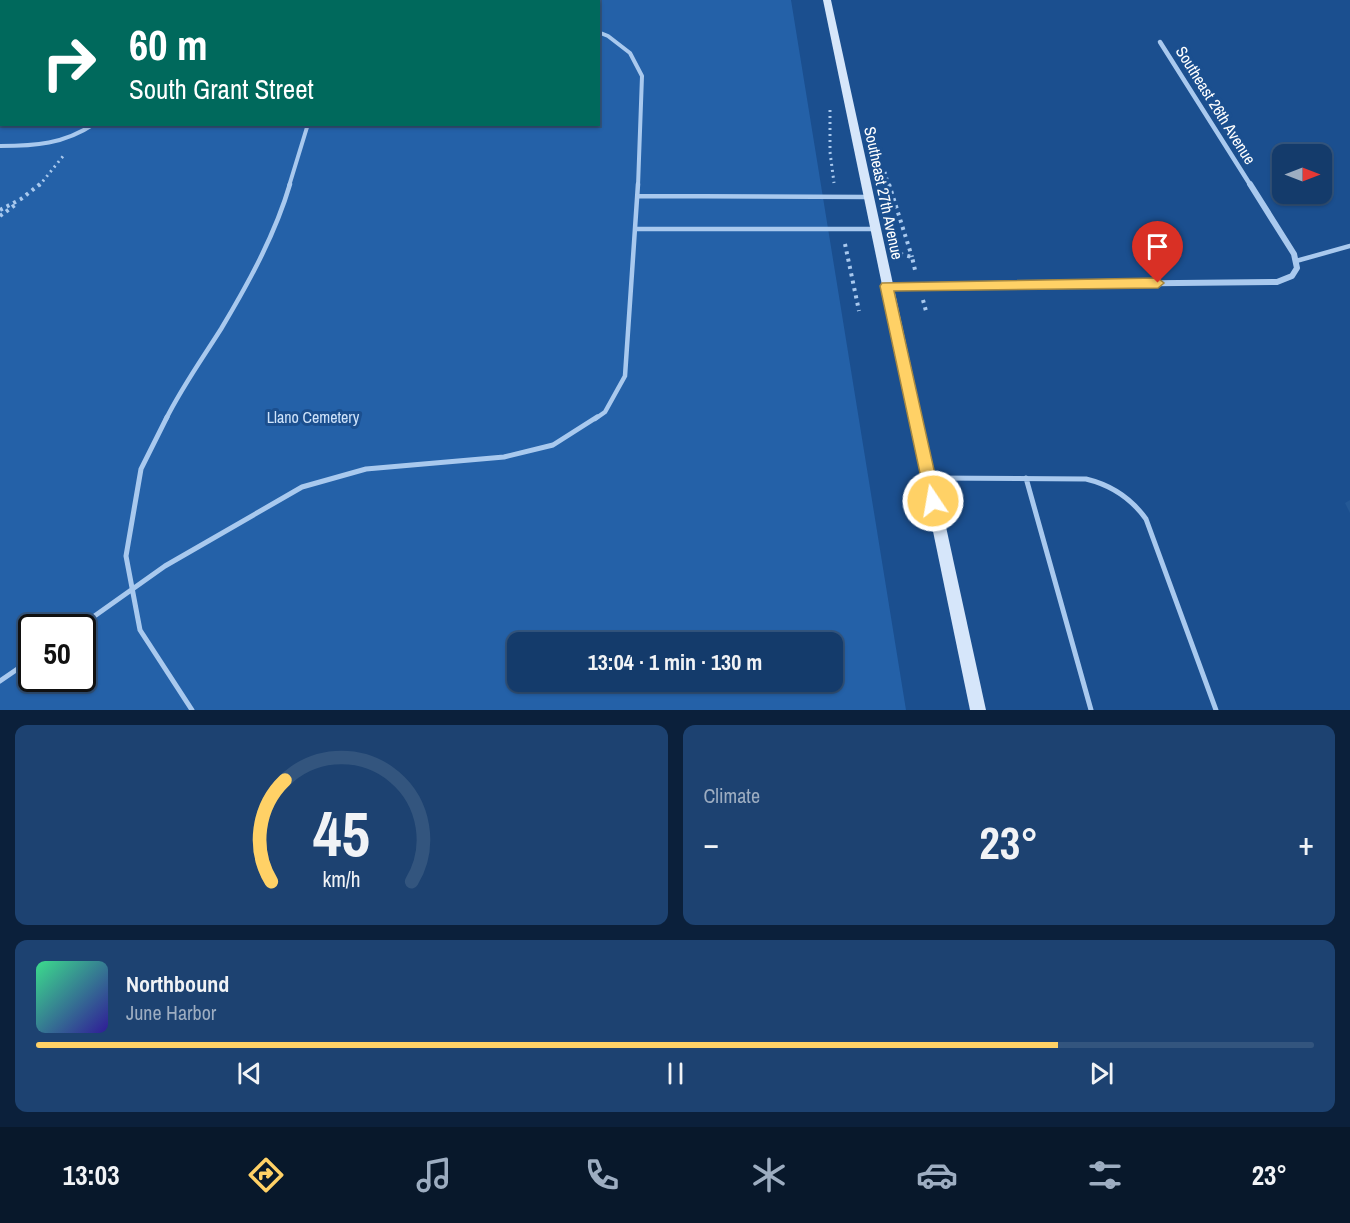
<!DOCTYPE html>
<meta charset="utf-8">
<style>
:root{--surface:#143b6b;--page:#1d4271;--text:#f1f3f6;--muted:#9dadc1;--line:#33557e;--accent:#ffd166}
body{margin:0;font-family:"Archivo Narrow",sans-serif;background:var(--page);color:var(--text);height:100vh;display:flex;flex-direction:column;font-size:22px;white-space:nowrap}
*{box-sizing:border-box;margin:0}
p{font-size:20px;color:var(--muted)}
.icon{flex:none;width:33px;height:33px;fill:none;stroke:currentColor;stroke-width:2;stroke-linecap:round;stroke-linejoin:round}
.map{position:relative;height:710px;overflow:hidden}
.sheet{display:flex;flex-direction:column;gap:15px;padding:15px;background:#0b203b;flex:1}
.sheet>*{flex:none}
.hud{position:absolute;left:0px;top:0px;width:600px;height:126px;box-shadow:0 2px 4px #0004,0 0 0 2px var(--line);background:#00695c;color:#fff;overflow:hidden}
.needle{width:39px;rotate:90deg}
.fabs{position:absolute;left:1272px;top:144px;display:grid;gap:12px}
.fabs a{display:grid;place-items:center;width:60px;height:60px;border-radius:12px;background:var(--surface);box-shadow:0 2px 4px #0004,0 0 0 2px var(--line);font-size:30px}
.speed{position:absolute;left:18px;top:614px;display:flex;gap:12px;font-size:30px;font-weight:700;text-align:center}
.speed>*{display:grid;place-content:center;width:78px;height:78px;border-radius:50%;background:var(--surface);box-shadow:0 2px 4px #0004,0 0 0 2px var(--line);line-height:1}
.speed .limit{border:3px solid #111;border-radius:9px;background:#fff;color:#111}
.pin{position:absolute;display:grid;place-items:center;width:51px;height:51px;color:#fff;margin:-62px -26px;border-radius:50% 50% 50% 0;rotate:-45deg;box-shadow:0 0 6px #0007}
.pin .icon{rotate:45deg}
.me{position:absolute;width:66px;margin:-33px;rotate:348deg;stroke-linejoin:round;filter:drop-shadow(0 0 4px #0008)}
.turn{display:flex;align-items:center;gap:21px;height:126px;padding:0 30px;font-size:27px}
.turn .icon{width:78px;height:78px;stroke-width:2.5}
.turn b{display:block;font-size:42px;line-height:51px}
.big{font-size:45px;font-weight:800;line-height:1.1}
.sheet .card{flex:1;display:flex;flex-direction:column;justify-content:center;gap:9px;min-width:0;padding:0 21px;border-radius:12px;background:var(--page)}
.sheet .dial{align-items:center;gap:0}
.dial svg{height:156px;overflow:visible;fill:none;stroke:var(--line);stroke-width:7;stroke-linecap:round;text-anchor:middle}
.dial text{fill:var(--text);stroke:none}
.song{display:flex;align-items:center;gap:18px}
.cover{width:72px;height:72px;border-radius:9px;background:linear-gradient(135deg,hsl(150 70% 55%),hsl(250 70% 35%))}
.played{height:6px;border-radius:3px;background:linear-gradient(90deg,var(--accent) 80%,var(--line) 80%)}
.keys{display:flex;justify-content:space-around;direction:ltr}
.heat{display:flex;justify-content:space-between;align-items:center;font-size:33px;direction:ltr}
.sheet .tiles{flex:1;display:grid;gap:15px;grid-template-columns:1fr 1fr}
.card:last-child{grid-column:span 2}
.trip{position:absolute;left:507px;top:632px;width:336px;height:60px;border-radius:12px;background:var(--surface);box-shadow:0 2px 4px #0004,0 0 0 2px var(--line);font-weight:800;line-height:60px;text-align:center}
.tabs{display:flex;height:96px;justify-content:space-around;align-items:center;background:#08182b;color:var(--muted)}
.tabs .icon{width:42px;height:42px}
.tabs .active{color:var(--accent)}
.tabs b{font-size:27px;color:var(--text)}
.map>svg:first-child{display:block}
.green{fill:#2461a8;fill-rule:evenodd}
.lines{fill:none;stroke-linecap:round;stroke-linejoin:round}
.path-far1{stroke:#a9c9ee;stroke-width:3;stroke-dasharray:2 4;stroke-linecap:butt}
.path{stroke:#a9c9ee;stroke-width:4;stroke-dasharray:3 4.5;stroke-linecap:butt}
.service-far2{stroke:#a9c9ee;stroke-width:4}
.service-far1{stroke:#a9c9ee;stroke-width:4.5}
.service{stroke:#a9c9ee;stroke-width:5}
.minor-far1{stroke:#a9c9ee;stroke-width:4.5}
.minor{stroke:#a9c9ee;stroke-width:6}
.secondary{fill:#d6e6fa;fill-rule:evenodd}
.wall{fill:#245895}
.route{fill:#ffd166;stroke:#a68842;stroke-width:1.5}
.labels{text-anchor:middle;stroke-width:6;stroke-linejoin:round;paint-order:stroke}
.street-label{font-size:16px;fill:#fff;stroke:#1b4f8f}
.park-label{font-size:16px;fill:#cfe3fa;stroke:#1b4f8f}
</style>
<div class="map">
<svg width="1350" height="710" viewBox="0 0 1350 710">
<rect width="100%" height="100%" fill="#1b4f8f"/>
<!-- green -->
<path class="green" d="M0,0H791L906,710H0ZM2,2H598V124H2ZM32,627H82V678H32ZM518,642H832V681H518Z"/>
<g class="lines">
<!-- path-far1 -->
<path class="path-far1" d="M830,110V152L834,183
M885,172L889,186
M39,186L64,155"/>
<!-- path -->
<path class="path" d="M889,184L912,257
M0,210L21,199L40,184
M0,216L15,205
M845,244L859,311
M900,254L912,257L915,270
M923,300L926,311"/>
<!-- service-far2 -->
<path class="service-far2" d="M598,32L608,36L630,53L642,76L638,186
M0,146C35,146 64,144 94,124
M289,186L308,124"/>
<!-- service-far1 -->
<path class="service-far1" d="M638,196L868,197
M635,229H874
M1296,261L1350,246
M166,419C182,387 202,359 221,329C248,284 275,235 290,184
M595,419L605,412L625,376L638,184"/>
<!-- service -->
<path class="service" d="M167,417L141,469L126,556L140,630L192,710
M931,478L1086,479C1111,485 1131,498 1146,519L1216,710
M1026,478L1091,710
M79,627L165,566L302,487L366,469L504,457L553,445L597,417
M0,681L32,659"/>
<!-- minor-far1 -->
<path class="minor-far1" d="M1160,42L1251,186"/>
<!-- minor -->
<path class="minor" d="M887,286L1277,282L1292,276L1297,268L1294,254L1250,184"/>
<!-- secondary -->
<path class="secondary" d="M823,0H831L986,710H970Z"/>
</g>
<!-- wall -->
<path class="wall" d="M1350,500V513L1345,503Z"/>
<!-- route -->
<path class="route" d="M1158,278L1164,283L1158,288L894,291L941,501L938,506L933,508L927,506L880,286L882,283Z"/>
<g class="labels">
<!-- street labels -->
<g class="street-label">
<text transform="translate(1216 105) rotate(58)" y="6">Southeast 26th Avenue</text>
<text transform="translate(884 193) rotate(78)" y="6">Southeast 27th Avenue</text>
</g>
<!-- park labels -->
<g class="park-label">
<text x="313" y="423">Llano Cemetery</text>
</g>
</g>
</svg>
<div class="fabs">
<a><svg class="needle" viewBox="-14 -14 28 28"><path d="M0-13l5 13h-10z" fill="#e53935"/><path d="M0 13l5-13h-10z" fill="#9dadc1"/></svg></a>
</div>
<div class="speed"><div class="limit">50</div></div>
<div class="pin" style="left:1158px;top:283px;background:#d93025"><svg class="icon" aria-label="arrive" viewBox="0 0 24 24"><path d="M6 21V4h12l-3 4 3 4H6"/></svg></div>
<svg class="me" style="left:933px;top:501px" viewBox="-20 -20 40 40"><circle r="17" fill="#ffd166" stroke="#fff" stroke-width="3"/><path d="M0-11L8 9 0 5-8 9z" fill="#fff"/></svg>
<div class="trip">13:04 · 1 min · 130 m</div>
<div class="hud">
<div class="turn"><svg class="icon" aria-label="right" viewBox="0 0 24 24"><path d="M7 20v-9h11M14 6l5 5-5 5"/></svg><div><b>60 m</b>South Grant Street</div></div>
</div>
</div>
<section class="sheet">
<div class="tiles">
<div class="card dial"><svg viewBox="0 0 100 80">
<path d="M14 69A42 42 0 1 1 86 69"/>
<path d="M14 69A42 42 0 0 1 21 17" stroke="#ffd166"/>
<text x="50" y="56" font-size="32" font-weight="700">45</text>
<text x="50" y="72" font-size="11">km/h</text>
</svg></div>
<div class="card"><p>Climate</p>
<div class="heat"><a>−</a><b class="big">23°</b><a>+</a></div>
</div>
<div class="card">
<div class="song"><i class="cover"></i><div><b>Northbound</b><p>June Harbor</p></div></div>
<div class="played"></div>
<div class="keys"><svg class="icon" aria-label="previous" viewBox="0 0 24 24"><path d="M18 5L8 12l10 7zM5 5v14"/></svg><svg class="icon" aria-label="pause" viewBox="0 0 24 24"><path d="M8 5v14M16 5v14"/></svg><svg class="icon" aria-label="next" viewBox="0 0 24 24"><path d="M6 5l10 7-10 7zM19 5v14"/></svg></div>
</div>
</div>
</section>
<nav class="tabs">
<b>13:03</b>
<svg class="icon active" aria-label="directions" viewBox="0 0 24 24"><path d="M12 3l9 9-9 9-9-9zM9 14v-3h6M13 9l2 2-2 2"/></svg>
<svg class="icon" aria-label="music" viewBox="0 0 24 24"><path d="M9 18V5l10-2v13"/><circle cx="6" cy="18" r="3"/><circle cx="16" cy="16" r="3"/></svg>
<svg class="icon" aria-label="phone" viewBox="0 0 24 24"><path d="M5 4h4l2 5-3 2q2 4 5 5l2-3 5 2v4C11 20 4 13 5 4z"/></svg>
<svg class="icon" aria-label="climate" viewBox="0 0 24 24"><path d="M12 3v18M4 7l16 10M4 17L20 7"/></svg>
<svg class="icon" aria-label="car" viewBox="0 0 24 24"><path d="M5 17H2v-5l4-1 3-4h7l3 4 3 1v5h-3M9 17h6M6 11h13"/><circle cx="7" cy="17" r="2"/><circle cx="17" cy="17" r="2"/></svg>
<svg class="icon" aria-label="filters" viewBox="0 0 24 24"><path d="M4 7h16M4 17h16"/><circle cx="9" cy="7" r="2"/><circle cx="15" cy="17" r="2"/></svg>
<b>23°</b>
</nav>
